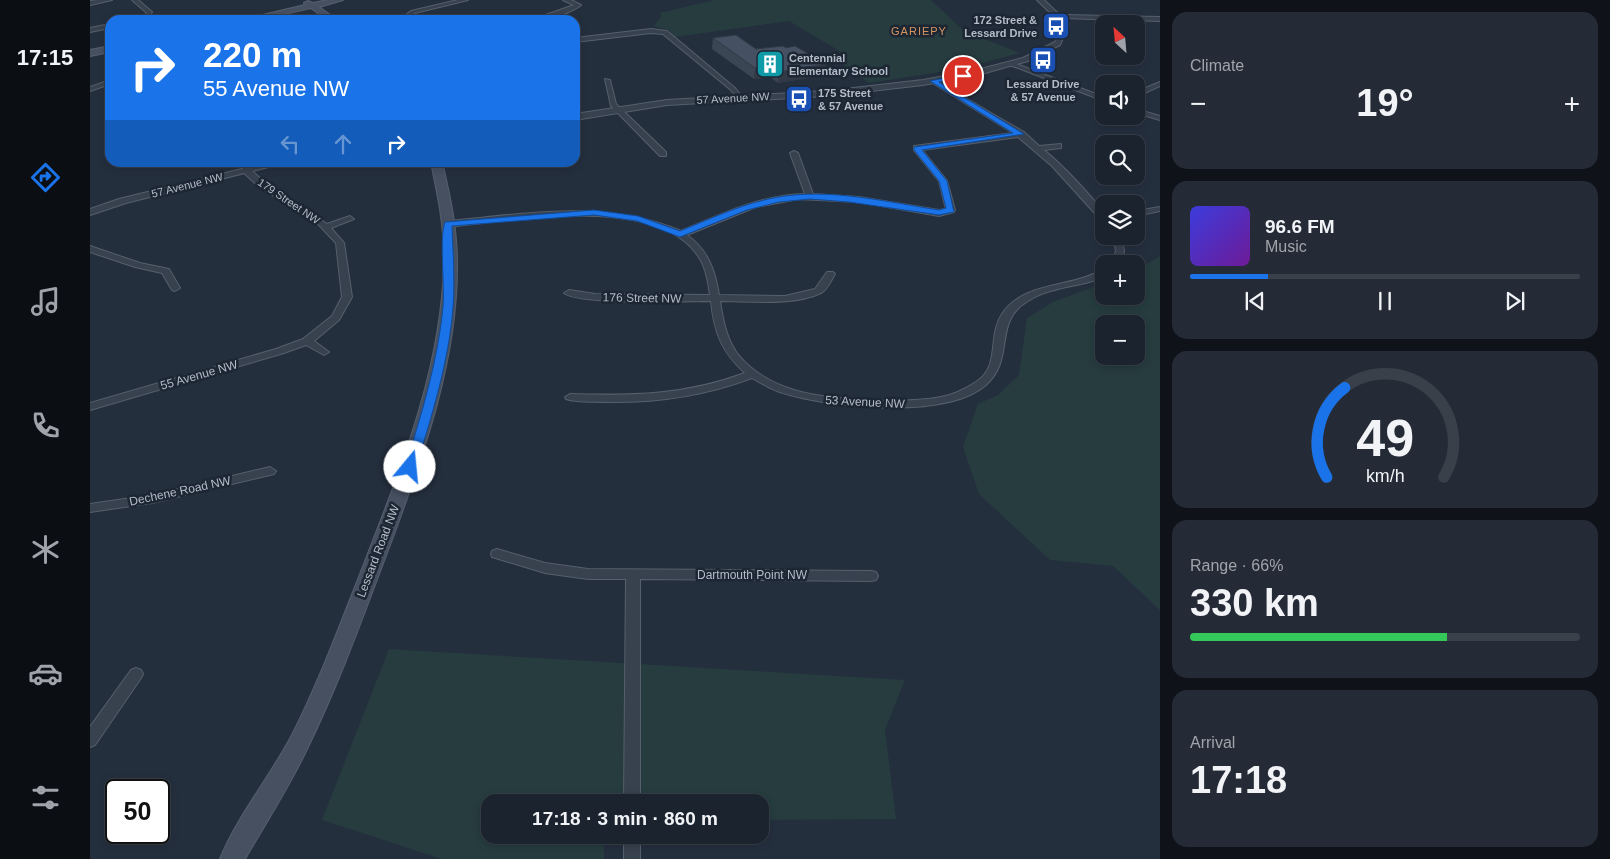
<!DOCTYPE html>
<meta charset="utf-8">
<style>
:root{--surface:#1b232e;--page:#242b36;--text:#f1f3f6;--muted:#a0a4aa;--line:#39404a;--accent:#1a73e8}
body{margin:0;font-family:Helvetica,sans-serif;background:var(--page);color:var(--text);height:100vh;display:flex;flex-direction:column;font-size:19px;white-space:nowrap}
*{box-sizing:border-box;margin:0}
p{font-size:16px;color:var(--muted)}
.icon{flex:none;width:28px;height:28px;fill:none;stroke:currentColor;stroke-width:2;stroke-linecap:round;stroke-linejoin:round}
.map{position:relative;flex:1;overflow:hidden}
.panel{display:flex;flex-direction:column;gap:12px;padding:12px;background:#0f1319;width:450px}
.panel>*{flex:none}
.hud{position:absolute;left:15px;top:15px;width:475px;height:152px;border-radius:15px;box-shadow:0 2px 8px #0003,0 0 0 1px var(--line);background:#1a73e8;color:#fff;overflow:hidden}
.needle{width:32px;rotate:334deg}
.fabs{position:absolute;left:1005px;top:15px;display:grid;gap:10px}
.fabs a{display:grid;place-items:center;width:50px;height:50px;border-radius:10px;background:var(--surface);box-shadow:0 2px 8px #0003,0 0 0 1px var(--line);font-size:25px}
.speed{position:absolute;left:15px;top:779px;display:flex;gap:10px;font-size:25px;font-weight:700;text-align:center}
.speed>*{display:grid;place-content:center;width:65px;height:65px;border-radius:50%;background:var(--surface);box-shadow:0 2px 8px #0003,0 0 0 1px var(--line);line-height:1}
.speed .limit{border:2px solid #111;border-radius:8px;background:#fff;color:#111}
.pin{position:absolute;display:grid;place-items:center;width:42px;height:42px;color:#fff;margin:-21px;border:2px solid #fff;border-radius:50%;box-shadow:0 1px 5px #0007}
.me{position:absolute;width:55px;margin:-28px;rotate:17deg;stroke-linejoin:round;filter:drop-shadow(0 0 4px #0008)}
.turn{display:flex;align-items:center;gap:18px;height:105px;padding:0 15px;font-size:22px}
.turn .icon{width:65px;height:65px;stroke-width:2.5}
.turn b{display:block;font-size:35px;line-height:42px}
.lanes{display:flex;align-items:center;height:48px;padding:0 15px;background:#0003;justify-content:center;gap:25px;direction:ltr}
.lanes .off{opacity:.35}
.big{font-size:38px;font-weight:700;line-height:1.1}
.panel .widget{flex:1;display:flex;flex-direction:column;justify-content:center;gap:8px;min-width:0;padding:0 18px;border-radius:15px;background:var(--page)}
.panel .dial{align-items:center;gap:0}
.dial svg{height:130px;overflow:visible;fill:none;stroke:var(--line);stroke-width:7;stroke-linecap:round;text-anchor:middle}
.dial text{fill:var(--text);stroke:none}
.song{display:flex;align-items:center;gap:15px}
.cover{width:60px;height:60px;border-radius:8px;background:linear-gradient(135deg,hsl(240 70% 55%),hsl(280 70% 35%))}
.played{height:5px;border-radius:2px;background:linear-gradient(90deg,var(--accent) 20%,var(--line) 20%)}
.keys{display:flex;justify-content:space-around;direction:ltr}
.heat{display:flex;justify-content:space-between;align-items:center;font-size:28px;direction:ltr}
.charge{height:8px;border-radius:4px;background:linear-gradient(90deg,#34c759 66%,var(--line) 0)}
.trip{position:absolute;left:391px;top:794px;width:288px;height:50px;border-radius:15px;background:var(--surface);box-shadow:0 2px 8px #0003,0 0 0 1px var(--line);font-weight:700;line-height:50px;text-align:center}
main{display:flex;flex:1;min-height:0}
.tabs{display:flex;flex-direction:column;width:90px;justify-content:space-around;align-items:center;background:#0b0e12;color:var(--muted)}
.tabs .icon{width:35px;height:35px}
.tabs .on{color:var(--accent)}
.tabs b{font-size:22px;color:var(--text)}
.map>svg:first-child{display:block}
.green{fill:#263c3f;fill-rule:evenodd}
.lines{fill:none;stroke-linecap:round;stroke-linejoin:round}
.minor-casing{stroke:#565f6c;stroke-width:2}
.tertiary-casing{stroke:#565f6c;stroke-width:2}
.secondary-casing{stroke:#565f6c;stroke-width:2}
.minor{fill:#38414e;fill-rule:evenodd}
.tertiary{fill:#38414e;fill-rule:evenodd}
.secondary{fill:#465061;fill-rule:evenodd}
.wall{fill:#3b4654}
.shaded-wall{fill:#303945}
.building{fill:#455162;stroke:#303945}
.route{fill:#1a73e8;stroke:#114b97}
.labels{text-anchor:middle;stroke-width:5;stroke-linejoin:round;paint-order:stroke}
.far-poi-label{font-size:11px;font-weight:bold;fill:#b4bcc9;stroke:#1d2633;text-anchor:start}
.far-neighbourhood-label{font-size:11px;letter-spacing:1px;fill:#d59563;stroke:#1d2633}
.far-street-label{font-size:11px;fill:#b4bcc9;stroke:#1d2633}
.street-label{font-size:12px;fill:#b4bcc9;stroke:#1d2633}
</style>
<main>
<nav class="tabs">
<b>17:15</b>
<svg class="icon on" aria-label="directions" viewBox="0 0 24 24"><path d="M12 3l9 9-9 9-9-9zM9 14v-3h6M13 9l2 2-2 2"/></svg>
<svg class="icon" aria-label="music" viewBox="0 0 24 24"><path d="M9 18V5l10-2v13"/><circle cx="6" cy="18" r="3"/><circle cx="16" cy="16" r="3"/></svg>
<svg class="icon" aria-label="phone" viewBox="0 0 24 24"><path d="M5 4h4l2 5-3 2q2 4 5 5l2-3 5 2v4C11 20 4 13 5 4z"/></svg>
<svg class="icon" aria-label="climate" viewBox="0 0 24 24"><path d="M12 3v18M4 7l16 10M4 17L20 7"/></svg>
<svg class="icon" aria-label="car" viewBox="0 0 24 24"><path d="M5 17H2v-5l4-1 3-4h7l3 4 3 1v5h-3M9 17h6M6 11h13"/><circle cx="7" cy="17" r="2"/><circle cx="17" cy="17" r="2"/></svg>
<svg class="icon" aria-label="filters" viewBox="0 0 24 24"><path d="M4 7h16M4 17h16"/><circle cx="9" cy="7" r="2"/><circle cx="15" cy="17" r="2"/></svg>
</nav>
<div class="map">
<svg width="1070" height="859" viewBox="0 0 1070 859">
<rect width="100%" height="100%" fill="#242f3e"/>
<!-- green -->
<path class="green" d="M624,0H841L874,31L930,53L870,69L779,83L744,58L756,55L699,21L585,37L579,30L564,26L571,16L570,13Z
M1070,256V610L1023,566L960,560L889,494L873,447L888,404L908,395L929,375L937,318L963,302L1014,283V296H1046V270ZM1014,324H1046V356H1014Z
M299,649L815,680L795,730L806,819L670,820V802H400V835H514V859H352L232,820Z"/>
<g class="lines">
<!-- minor casing -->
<g class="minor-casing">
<path id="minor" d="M8,0H22L0,5V1Z
M42,0H48L62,12L58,19L45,20L54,17L57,13Z
M368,0H378L325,13L322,15L327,20H321L316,15L321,11Z
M473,0H481L491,5C483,12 459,20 448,20L453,16L484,5Z
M973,15L1070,17V21L971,18Z
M20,24V28L0,32V28Z
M561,29L577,31L645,88L653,98L652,99H648L641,90L573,34L561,33L485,42V38Z
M920,63H924L1014,97V101L920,65Z
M515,79L520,80L526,104L576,152V156H570L521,106Z
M843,79L913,120L934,132L949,146L971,144V148L954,150C976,168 995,190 1014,212V220H1011L962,166L928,137L832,150L857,181L865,210L864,212L849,216L769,202L708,199L666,207L597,235C618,250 625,270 629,295L695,296L725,289L737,272H743L745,274C741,280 738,290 731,293C704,306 660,301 630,301C633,321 637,342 650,357C664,373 684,384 704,390C741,401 814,404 851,397C863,395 875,389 886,382C911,366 897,336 912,314C929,288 962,287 989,279C997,277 1005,273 1014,270V277L1006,280C984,287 958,288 938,301C902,322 926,358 896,385C857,419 747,408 700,395C686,392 674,385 662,378C614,396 566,403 515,402C502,401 488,403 476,399L475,397L480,394C543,396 596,395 655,373C632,352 624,333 621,301C596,301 489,305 474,293L479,290L505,294L620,295C618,282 616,267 608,256C568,194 420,220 358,227L354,224L358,221C436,214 516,199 591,231C631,214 671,195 715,194L700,153L704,151L708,153L723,194L769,197L849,210L856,209L849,181L824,150V146L923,133L841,82L840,81Z
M20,80V84L0,91V87Z
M1070,82V86L1046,97V92Z
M1046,109L1070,116V120L1046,113Z
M152,162H160V169L174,182L237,224L260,216L264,219L241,228L254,243L262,297L249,320L224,341L239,352L234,355L216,345L194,353L0,410V403L186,349L213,339L242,316L252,297L246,243L229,225L168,186L153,172Z
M1070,207V211L1046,216V211Z
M1023,236H1031L1034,251L1031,264H1022L1026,251Z
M0,246L50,263L79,269L90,288L85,291L82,290L72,273L45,267L0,252Z
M180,467L186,471L184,474L62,503L0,512V504L62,495Z
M407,549L455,563L498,569L781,571L786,572L788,576L786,580L781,581L550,579V802H534L536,579H498L455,573L402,557L401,554L402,551Z
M46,668L51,670L53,674L51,678L5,745L0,747V727L41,670Z
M534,835H550V859H534Z"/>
</g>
<!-- tertiary casing -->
<g class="tertiary-casing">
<path id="tertiary" d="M947,0H954L979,24L970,45L938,61L888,75L833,85L737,96L577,105L485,120V114L577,100L737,91L833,80L887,70L933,58L965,42L972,24Z
M180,162H198L36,203L0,215V209L29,199Z"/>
</g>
<!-- secondary casing -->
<g class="secondary-casing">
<path id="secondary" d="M238,0H253L229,7L247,20H237L221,8L167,20H151L215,5L214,3L218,1L223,3Z
M20,46V52L0,56V50Z
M341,162H352C360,196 367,228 367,263C368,357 335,450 303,537C276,608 251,679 218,747C200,786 176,822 155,859H130C148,815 180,777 202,735C230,680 251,622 274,564C311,468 352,368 354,263C355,229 348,196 341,162Z"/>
</g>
<!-- minor -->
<use href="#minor" class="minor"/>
<!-- tertiary -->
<use href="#tertiary" class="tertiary"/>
<!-- secondary -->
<use href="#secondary" class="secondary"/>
</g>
<!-- wall -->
<path class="wall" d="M623,38L666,49L696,48L736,64L734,75L688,83L680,77L664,79L622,49Z"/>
<!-- shaded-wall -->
<path class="shaded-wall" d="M736,64L734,75L688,83L689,72Z
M682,66L680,77L664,79L665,68Z"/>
<!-- building -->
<path class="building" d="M646,35L666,49L693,46L696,48L705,46L736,64L689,72L682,66L665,68L623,38Z"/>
<!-- route -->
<path class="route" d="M873,74L875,77L849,82L934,134L832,150L857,181L864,212L849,215L759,202L720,199L689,202L657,210L590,237L547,221L504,215L362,226C363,253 365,280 363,307C359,361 342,415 326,467L320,471L316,470L315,467C331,416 348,361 353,307C355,285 349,239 355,222L504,210L548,216L590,231C622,218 654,203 688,197C741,188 797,202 849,210L856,208L849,181L824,150V147L923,133L840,81Z"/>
<!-- icons -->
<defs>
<g id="bus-square" transform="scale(1.4375)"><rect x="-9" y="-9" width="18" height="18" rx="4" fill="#1a4fb4" stroke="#1d2633"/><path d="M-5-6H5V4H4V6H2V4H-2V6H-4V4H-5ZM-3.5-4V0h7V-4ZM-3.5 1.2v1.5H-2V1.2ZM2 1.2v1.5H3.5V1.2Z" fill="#fff"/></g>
<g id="building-square" transform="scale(1.4375)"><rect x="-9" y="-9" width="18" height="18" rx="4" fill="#0f9aa8" stroke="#1d2633"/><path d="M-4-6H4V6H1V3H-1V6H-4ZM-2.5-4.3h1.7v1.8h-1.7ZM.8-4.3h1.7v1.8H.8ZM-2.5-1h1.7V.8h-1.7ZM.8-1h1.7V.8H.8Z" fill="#fff"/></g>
</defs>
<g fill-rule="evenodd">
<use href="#bus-square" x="966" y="26"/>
<use href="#bus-square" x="953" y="60"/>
<use href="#building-square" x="680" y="64"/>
<use href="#bus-square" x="709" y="99"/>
</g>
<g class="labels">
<!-- far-poi labels -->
<g class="far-poi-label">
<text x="947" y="24" text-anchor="end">172 Street &amp;<tspan x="947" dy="13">Lessard Drive</tspan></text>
<text x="699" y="62">Centennial<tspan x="699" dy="13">Elementary School</tspan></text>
<text x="953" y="88" text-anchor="middle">Lessard Drive<tspan x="953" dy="13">&amp; 57 Avenue</tspan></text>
<text x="728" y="97">175 Street<tspan x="728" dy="13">&amp; 57 Avenue</tspan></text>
</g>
<!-- far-neighbourhood labels -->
<g class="far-neighbourhood-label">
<text x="829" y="35">GARIEPY</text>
</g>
<!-- far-street labels -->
<g class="far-street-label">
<text transform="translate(643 98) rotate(-3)" y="4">57 Avenue NW</text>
<text transform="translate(97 185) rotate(-14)" y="4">57 Avenue NW</text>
<text transform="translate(199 201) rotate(34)" y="4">179 Street NW</text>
</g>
<!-- street labels -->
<g class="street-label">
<text transform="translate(552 298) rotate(1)" y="4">176 Street NW</text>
<text transform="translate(109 375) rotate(-16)" y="4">55 Avenue NW</text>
<text transform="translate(775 402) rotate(3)" y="4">53 Avenue NW</text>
<text transform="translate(90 491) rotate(-12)" y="4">Dechene Road NW</text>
<text transform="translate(288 551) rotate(-69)" y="4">Lessard Road NW</text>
<text x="662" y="579">Dartmouth Point NW</text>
</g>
</g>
</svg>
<div class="fabs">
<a><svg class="needle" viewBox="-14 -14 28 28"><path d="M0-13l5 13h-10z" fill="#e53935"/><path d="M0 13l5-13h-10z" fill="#a0a4aa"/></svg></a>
<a><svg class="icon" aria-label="sound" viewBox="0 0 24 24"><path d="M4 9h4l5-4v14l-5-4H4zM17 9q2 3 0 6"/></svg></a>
<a><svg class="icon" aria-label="search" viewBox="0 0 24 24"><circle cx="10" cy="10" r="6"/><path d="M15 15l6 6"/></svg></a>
<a><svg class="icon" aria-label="layers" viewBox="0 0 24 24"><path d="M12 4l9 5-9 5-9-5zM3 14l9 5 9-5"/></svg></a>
<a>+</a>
<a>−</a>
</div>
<div class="speed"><div class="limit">50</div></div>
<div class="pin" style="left:873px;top:76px;background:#d93025"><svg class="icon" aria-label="arrive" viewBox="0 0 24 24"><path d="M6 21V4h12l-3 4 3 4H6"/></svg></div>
<svg class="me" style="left:320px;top:467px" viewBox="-20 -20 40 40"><circle r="19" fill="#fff"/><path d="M0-13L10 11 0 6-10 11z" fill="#1a73e8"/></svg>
<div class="trip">17:18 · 3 min · 860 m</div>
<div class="hud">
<div class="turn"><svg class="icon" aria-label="right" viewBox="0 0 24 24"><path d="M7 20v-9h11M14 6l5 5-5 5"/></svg><div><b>220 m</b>55 Avenue NW</div></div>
<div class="lanes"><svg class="icon off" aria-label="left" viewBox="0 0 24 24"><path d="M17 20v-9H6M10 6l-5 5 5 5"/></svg><svg class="icon off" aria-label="ahead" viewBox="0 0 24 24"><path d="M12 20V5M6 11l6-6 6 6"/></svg><svg class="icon" aria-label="right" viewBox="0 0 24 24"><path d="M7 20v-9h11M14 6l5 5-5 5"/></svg></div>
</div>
</div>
<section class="panel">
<div class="widget"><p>Climate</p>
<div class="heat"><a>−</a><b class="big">19°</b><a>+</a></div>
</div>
<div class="widget">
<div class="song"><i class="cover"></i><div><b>96.6 FM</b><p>Music</p></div></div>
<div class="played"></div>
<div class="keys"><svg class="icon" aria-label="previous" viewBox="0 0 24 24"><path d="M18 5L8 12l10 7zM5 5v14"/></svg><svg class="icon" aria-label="pause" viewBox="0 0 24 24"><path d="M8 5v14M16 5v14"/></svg><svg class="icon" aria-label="next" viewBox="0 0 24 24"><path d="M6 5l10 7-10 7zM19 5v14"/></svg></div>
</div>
<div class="widget dial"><svg viewBox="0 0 100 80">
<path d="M14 69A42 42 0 1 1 86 69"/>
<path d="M14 69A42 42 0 0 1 25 14" stroke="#1a73e8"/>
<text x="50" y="56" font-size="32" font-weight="700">49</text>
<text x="50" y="72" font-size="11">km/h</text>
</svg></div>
<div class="widget"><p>Range · 66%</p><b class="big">330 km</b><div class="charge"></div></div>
<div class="widget"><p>Arrival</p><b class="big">17:18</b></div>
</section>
</main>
